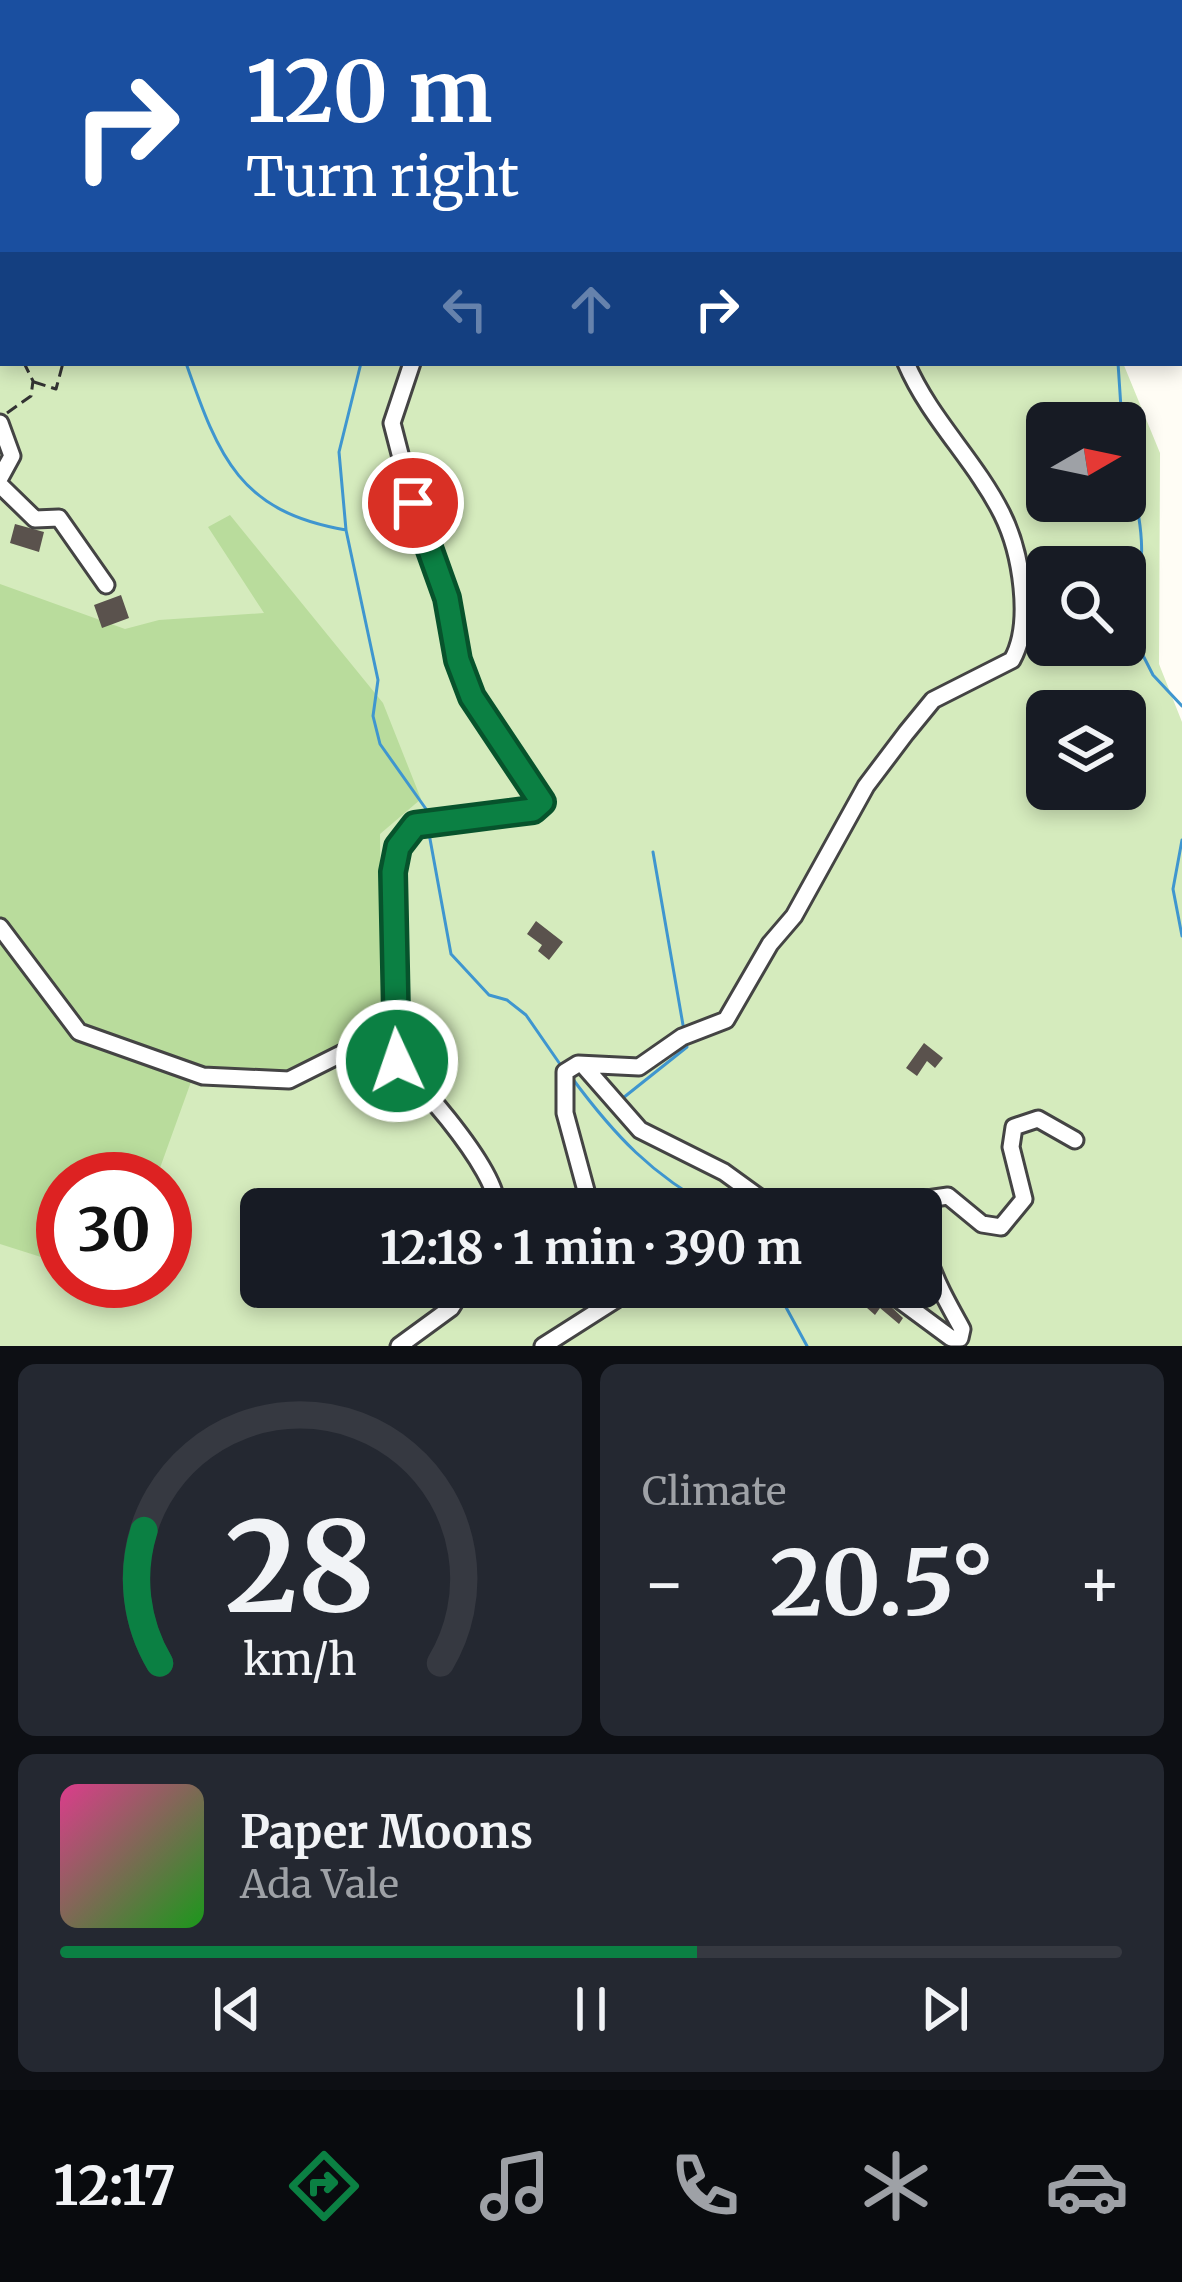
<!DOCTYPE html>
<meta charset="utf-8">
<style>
:root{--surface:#171b24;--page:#242831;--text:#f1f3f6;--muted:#9ea1a6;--line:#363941;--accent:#0b8043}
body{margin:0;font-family:Merriweather,serif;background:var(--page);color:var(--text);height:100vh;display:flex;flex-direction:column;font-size:45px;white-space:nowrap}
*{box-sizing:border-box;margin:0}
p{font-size:39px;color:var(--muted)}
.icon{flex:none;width:66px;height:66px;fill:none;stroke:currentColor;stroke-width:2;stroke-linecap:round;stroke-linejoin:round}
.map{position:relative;height:1346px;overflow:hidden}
.details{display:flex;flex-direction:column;gap:18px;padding:18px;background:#0d0f14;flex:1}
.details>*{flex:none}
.top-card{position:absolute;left:0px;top:0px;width:1182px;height:366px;box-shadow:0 6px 18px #0003;background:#1a4fa0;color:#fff;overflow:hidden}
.needle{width:78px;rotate:81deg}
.fabs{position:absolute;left:1026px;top:402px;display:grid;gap:24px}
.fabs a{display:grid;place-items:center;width:120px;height:120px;border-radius:18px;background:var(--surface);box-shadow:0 6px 18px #0003;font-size:60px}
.speed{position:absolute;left:36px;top:1152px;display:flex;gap:24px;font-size:60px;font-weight:700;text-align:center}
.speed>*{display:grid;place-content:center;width:156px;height:156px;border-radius:50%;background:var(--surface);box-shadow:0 6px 18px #0003;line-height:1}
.speed .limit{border:18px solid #d22;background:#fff;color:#111}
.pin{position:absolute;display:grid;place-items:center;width:102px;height:102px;color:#fff;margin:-51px;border:6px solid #fff;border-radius:50%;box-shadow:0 3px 12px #0007}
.me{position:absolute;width:132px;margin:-66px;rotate:357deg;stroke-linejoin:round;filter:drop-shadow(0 0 9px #0008)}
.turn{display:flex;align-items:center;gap:42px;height:252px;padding:0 48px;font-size:54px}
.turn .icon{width:156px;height:156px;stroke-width:2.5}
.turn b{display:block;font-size:84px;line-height:102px}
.lanes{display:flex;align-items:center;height:114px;padding:0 48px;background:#0003;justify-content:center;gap:60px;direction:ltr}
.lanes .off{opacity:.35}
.big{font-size:90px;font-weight:700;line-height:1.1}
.details .card{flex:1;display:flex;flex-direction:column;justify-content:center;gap:18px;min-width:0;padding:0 42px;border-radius:18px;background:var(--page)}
.details .dial{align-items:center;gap:0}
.dial svg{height:312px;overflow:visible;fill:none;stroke:var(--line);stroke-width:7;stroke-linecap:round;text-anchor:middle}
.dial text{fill:var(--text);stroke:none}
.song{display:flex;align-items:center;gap:36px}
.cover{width:144px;height:144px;border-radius:18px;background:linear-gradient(135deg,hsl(330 70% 55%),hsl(120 70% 35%))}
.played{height:12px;border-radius:6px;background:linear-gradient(90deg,var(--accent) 60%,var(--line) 60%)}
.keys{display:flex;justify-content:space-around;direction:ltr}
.heat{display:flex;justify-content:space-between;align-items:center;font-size:66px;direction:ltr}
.details .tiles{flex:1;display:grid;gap:18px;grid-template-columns:1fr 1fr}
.card:last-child{grid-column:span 2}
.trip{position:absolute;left:240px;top:1188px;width:702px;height:120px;border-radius:18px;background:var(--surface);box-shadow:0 6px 18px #0003;font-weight:700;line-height:120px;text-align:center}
.tab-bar{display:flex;height:192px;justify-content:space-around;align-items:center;background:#090b0e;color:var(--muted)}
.tab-bar .icon{width:84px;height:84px}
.tab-bar .current{color:var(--accent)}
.tab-bar b{font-size:54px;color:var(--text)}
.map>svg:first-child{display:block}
.green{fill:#d5ebbd;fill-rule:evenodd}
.forest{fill:#b9dc9c}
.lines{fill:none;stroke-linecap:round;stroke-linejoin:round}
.stream{stroke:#3f96cf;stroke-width:3}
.building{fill:#5a524d}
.minor-casing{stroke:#444;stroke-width:21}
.path{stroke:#333;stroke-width:3;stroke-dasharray:12 6;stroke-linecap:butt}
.minor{stroke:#fff;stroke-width:15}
.route-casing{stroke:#07532c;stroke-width:30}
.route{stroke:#0b8043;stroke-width:21}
</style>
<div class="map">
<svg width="1182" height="1346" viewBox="0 0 1182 1346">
<rect width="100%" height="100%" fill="#fffdf5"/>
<!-- green -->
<path class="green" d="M0,0H1116L3,3V363H1123L1160,453L1159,664L1182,722V1346H0ZM1047,423H1125V501H1047ZM1047,567H1125V645H1047ZM1047,711H1125V789H1047ZM63,1179H165V1281H63ZM261,1209H921V1287H261Z"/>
<!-- forest -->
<path class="forest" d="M230,515L383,703L421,799L380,834L382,1026C296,1075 295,1080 196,1068L156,1179H63V1264L0,1244V584L125,629L159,620L264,613L208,527Z"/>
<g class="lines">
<!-- stream -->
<path class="stream" d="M57,0V3
M459,0V3
M1090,0L1091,3
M1179,131H1182
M186,363C219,458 240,512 346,530
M361,363L339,452L346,530L378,680L373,716L380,744L426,809L427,819
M1118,363L1122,423
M1125,457C1142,521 1151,561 1127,624L1153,675L1182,706
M428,828L451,954L489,995L507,1000L526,1015L562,1067
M1182,840L1173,889L1182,936
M653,852L683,1025
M572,1078C615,1136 652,1175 715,1209
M623,1098L687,1047
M775,1287L807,1346"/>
</g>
<!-- building -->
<path class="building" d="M15,524L44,532L39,552L10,543Z
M121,595L129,618L102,628L94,605Z
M536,921L563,942L549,960L538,951L542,945L527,934Z
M924,1043L943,1058L935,1068L927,1061L917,1076L906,1068Z
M855,1287H870L903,1318L899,1324L880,1308L875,1315L850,1293Z"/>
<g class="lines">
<!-- minor casing -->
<g class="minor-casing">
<path id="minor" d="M1003,3L1004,0
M0,423L12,456L0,478
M0,485L35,519L59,518L106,585
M0,927L79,1032L203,1076L289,1080L371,1039C402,1060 504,1175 496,1209
M397,1061L393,872L398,847L415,825L533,810L542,802L472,697L458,660L447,598L423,543L392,423L412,363
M583,1065L640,1130L724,1172L775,1209
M521,1209L536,1202L552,1209
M591,1209L565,1113V1072L578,1064L639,1067L682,1037L726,1020L770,944L794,916L866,786L906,733L933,700L1012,660C1033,623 1021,552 1002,514C975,460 930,419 906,363
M882,1287L951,1338H960L962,1329C938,1285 916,1250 927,1199L948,1196L982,1224L1001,1227L1024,1199L1011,1147L1014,1127L1038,1119L1075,1140
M399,1346L451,1308L464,1287
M543,1346L620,1297"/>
</g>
<!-- path -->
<path class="path" d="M440,3L442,0
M668,3L669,0
M844,3L846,0
M921,3L922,0
M0,83L3,87
M0,222L3,219
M0,299L3,303
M34,382L56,389L63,363
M7,413L31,396L33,381L24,363"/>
<!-- minor -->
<use href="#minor" class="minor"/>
</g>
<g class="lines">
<!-- route casing -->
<g class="route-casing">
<path id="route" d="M397,1061L393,872L398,847L415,825L533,810L542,802L472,697L458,660L447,598L413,503"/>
</g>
<!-- route -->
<use href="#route" class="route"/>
</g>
</svg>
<div class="fabs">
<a><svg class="needle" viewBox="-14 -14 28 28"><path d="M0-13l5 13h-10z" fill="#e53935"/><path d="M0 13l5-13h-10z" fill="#9ea1a6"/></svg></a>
<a><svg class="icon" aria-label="search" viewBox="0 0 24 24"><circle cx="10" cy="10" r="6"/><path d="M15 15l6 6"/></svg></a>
<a><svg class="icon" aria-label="layers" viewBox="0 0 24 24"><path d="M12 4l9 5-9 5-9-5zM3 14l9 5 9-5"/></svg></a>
</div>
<div class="speed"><div class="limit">30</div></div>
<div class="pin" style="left:413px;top:503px;background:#d93025"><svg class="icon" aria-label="arrive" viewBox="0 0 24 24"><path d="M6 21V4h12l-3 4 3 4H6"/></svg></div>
<svg class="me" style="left:397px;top:1061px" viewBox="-20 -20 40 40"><circle r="17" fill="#0b8043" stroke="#fff" stroke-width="3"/><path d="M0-11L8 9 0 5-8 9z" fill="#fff"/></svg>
<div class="trip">12:18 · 1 min · 390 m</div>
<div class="top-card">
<div class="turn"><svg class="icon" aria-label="right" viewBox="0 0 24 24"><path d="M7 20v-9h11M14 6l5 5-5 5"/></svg><div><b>120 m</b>Turn right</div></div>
<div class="lanes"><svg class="icon off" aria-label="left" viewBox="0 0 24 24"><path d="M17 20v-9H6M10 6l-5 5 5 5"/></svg><svg class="icon off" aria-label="ahead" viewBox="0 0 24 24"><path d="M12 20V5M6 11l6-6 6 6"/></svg><svg class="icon" aria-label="right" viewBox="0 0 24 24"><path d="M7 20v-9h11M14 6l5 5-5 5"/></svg></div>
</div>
</div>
<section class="details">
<div class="tiles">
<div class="card dial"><svg viewBox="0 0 100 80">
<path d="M14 69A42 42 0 1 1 86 69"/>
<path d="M14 69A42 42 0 0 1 10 35" stroke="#0b8043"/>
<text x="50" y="56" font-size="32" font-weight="700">28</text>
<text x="50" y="72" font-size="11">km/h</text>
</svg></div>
<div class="card"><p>Climate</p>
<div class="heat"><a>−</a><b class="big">20.5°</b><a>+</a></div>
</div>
<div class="card">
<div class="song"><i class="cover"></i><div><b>Paper Moons</b><p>Ada Vale</p></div></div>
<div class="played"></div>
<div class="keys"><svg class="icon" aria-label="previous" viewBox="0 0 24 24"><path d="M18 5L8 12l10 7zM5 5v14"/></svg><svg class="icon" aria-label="pause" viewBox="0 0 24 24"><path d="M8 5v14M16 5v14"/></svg><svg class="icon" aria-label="next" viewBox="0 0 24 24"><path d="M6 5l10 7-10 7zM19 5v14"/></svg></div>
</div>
</div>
</section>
<nav class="tab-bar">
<b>12:17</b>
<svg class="icon current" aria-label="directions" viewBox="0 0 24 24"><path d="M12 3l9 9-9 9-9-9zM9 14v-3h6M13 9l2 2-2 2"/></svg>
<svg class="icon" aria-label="music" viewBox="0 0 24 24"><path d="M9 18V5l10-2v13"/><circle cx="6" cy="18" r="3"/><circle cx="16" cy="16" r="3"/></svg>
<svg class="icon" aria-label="phone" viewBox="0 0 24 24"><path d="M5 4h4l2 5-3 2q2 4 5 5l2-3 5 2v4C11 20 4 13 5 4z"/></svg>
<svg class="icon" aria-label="climate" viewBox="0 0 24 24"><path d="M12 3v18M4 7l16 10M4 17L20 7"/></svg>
<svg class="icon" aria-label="car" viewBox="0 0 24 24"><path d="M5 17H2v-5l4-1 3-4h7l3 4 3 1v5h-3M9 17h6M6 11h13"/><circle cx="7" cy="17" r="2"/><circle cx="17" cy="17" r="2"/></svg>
</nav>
